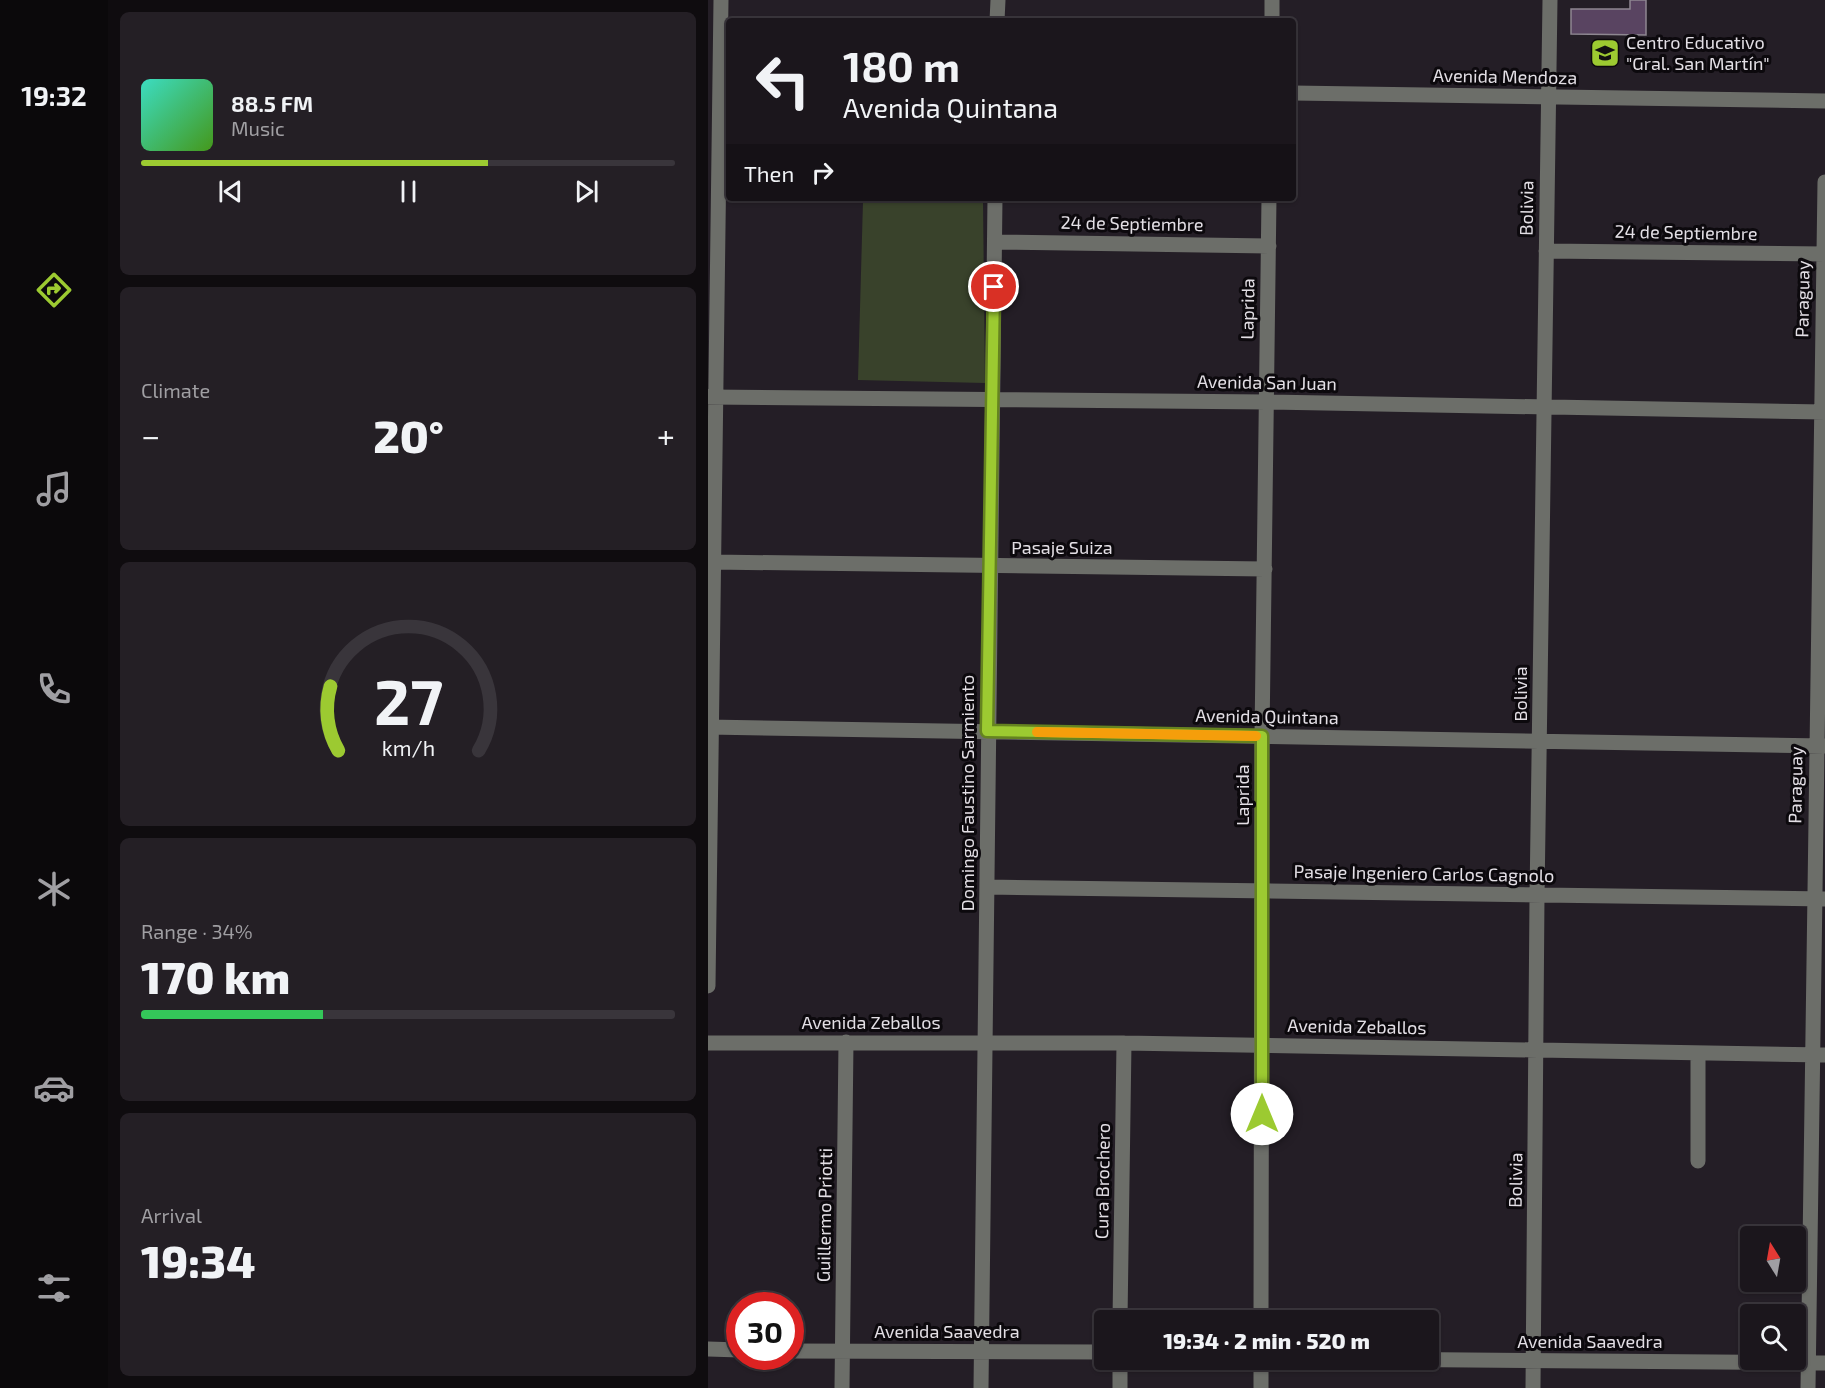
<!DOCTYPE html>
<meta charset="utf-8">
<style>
:root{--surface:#1b161c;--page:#241f25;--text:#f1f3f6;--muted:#a09fa3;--line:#39353b;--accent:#9cca31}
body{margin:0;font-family:"Exo 2",sans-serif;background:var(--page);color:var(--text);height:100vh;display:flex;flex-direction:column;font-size:22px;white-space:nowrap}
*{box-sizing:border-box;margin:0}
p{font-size:20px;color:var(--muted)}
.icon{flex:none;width:33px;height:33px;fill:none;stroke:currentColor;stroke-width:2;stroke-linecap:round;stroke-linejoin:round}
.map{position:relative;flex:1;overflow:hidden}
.details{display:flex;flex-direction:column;gap:12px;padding:12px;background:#0f0c0f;width:600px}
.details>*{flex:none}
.top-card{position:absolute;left:18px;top:18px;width:570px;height:183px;border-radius:6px;box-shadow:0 2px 4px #0004,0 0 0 2px var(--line);background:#1b161c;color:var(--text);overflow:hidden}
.needle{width:39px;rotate:349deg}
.buttons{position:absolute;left:1032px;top:1226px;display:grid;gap:12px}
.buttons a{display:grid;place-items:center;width:66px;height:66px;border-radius:6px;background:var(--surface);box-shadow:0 2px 4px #0004,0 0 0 2px var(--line);font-size:30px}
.speed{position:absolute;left:18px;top:1292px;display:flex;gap:12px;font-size:30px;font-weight:700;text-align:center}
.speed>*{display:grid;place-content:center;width:78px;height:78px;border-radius:50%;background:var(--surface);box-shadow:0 2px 4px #0004,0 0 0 2px var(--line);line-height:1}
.speed .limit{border:9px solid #d22;background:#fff;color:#111}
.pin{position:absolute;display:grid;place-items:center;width:51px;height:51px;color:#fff;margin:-26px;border:3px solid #fff;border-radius:50%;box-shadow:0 2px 6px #0007}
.me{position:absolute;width:66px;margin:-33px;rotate:0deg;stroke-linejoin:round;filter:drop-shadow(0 0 4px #0008)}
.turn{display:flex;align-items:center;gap:21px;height:126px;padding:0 18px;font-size:27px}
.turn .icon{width:78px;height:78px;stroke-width:2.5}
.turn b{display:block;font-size:42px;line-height:51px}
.then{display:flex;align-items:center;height:57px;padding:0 18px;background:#0003;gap:12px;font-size:22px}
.big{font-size:45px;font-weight:800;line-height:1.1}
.details .widget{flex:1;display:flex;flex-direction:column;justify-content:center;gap:9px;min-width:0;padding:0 21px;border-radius:9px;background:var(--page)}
.details .dial{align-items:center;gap:0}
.dial svg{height:156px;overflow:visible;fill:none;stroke:var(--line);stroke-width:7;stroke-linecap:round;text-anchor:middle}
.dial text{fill:var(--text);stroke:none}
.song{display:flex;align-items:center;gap:18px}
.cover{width:72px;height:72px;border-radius:9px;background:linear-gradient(135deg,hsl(170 70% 55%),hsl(100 70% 35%))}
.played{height:6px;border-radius:3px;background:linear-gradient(90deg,var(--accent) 65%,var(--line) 65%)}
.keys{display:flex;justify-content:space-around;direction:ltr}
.heat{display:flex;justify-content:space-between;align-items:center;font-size:33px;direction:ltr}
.charge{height:9px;border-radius:4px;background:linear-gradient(90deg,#34c759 34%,var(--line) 0)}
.trip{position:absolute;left:386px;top:1310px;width:345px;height:60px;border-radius:6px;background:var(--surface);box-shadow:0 2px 4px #0004,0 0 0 2px var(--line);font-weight:800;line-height:60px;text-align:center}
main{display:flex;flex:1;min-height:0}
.tabs{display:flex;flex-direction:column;width:108px;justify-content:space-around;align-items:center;background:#0b090b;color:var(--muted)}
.tabs .icon{width:42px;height:42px}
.tabs .current{color:var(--accent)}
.tabs b{font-size:27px;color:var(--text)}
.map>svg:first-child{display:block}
.green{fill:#39422b}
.building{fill:#594461;stroke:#8e8791;stroke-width:1.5}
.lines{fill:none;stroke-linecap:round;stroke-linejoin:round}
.minor{stroke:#6c6e69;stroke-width:15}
.route-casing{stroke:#658320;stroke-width:15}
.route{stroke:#9cca31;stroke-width:10}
.slow{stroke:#f59e0b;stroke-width:10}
.labels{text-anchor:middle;stroke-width:6;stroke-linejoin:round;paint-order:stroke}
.poi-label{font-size:18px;fill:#e3dfe5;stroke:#0c090d;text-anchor:start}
.street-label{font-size:18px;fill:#e3dfe5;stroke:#0c090d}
</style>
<main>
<nav class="tabs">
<b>19:32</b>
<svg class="icon current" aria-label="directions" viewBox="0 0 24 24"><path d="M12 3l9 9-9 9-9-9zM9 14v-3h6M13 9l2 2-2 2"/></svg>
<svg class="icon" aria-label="music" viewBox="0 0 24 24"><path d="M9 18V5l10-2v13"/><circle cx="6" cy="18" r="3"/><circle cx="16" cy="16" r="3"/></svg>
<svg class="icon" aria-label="phone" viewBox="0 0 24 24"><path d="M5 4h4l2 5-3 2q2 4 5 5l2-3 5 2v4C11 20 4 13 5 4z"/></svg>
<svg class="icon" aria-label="climate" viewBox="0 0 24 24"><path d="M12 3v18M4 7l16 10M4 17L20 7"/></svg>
<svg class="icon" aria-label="car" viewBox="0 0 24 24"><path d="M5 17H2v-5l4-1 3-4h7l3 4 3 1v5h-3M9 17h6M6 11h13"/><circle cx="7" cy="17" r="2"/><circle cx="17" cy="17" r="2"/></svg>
<svg class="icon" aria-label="filters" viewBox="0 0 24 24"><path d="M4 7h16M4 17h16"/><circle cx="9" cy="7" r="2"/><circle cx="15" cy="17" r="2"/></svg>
</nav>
<section class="details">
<div class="widget">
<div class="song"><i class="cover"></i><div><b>88.5 FM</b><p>Music</p></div></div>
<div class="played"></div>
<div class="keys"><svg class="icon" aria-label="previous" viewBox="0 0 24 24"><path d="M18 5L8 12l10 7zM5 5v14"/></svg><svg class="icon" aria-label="pause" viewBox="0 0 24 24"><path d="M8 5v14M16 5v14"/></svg><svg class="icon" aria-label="next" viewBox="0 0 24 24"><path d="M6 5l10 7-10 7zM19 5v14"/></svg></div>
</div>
<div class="widget"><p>Climate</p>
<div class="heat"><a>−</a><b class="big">20°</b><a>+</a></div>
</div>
<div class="widget dial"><svg viewBox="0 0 100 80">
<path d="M14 69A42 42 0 1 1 86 69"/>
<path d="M14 69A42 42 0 0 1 10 36" stroke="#9cca31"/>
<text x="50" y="56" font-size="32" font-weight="700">27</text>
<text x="50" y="72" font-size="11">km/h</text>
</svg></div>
<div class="widget"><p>Range · 34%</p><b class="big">170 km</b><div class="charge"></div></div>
<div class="widget"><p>Arrival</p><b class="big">19:34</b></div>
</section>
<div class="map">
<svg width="1117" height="1388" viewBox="0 0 1117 1388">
<rect width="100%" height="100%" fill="#241e26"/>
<!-- green -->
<path class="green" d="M155,201L275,202L277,383L150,380Z"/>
<!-- building -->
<path class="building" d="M922,0H938V35L863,34V9H922Z"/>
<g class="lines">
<!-- minor -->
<path class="minor" d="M289,21L290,0
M564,21V0
M585,93L1117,101
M287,242L561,246
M838,251L1117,254
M0,397L559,402L1117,412
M6,562L557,569
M0,727L1116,746
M279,887L1117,899
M0,986L13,0
M0,1043H416L1117,1055
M990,1053V1161
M412,1320L416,1043
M553,1320L554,736L561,198
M0,1349L32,1350
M82,1351L396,1352
M647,1359L1117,1363
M134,1388L138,1042
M273,1388L287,198
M412,1388V1359
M553,1388V1359
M825,1388L829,897L842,0
M1100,1388L1117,182"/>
</g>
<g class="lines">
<!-- route casing -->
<g class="route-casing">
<path id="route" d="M286,287L279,731L554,736V1114"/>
</g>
<!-- route -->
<use href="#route" class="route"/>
<!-- slow -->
<path class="slow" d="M329,732L548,736"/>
</g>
<!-- icons -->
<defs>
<g id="school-square" transform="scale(1.5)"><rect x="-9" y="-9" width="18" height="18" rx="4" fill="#9cca31" stroke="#0c090d"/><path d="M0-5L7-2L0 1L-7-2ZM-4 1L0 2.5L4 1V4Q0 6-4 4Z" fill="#111"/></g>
</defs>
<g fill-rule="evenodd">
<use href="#school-square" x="897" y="53"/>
</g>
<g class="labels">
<!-- poi labels -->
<g class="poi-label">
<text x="918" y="49">Centro Educativo<tspan x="918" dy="21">"Gral. San Martín"</tspan></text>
</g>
<!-- street labels -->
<g class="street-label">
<text transform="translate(797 77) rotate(1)" y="6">Avenida Mendoza</text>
<text transform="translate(819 208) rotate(-89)" y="6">Bolivia</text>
<text transform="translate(424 224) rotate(1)" y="6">24 de Septiembre</text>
<text transform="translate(978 233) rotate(1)" y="6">24 de Septiembre</text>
<text transform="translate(1095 299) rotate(-89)" y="6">Paraguay</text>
<text transform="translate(540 309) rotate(-89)" y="6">Laprida</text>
<text transform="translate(559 383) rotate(1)" y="6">Avenida San Juan</text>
<text x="354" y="554">Pasaje Suiza</text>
<text transform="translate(813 694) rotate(-90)" y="6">Bolivia</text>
<text transform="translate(559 717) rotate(1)" y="6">Avenida Quintana</text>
<text transform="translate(1088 785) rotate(-89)" y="6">Paraguay</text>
<text transform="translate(260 793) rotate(-90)" y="6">Domingo Faustino Sarmiento</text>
<text transform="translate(535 795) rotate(-90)" y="6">Laprida</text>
<text transform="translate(716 874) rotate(1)" y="6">Pasaje Ingeniero Carlos Cagnolo</text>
<text x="163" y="1029">Avenida Zeballos</text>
<text transform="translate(649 1027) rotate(1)" y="6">Avenida Zeballos</text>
<text transform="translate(808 1180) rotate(-89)" y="6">Bolivia</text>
<text transform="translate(395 1181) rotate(-89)" y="6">Cura Brochero</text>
<text transform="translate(117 1215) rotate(-89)" y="6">Guillermo Priotti</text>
<text x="239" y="1338">Avenida Saavedra</text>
<text x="882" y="1348">Avenida Saavedra</text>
</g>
</g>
</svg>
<div class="buttons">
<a><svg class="needle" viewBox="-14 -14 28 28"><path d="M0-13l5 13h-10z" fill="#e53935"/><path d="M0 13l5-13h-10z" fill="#a09fa3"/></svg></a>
<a><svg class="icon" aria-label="search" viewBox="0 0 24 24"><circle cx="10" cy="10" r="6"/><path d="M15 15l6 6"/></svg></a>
</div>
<div class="speed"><div class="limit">30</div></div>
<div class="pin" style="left:286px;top:287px;background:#d93025"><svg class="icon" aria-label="arrive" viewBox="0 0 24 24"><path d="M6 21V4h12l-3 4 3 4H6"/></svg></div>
<svg class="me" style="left:554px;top:1114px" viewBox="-20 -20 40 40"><circle r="19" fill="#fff"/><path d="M0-13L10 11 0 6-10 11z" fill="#9cca31"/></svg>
<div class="trip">19:34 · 2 min · 520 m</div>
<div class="top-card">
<div class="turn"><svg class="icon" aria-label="left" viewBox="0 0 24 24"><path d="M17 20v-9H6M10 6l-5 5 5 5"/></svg><div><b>180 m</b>Avenida Quintana</div></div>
<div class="then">Then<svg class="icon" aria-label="right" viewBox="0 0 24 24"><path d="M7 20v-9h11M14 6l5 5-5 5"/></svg></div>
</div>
</div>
</main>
